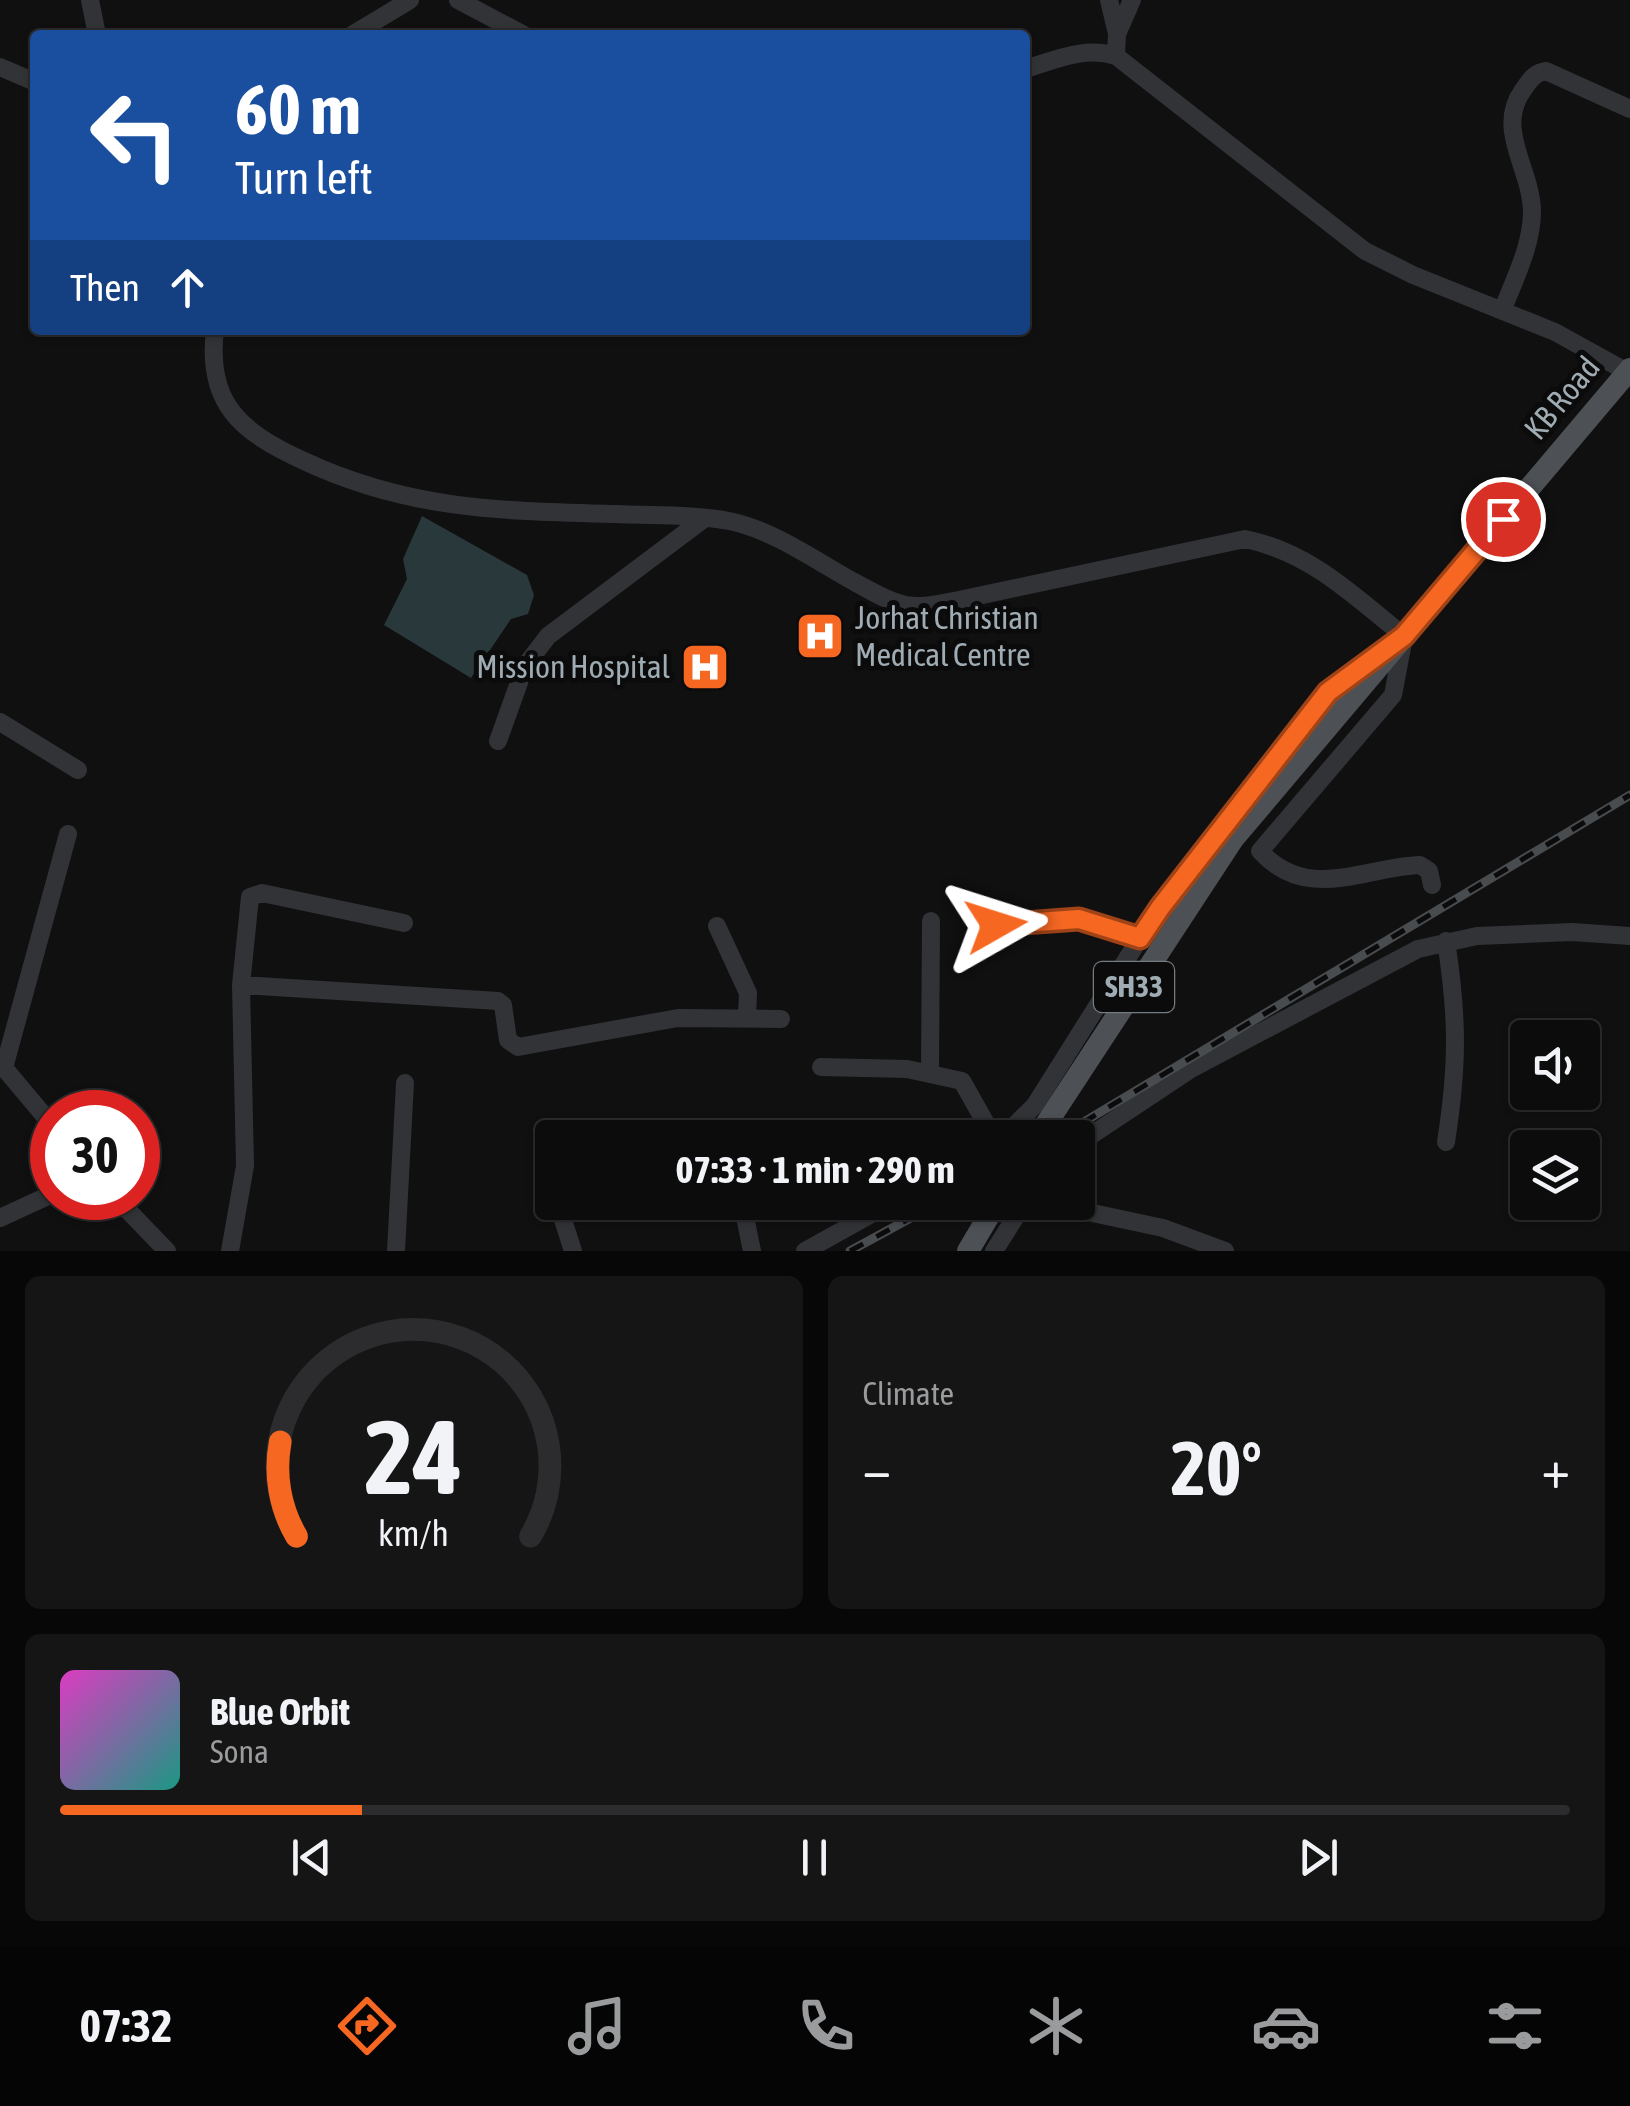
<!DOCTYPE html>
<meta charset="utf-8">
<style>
:root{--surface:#0c0c0d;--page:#151516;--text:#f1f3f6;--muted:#9a9b9d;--line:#2c2c2e;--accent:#f66722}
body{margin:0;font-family:"Asap Condensed",sans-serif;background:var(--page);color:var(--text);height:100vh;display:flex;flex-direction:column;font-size:38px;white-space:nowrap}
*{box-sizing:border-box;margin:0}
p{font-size:32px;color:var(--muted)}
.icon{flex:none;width:55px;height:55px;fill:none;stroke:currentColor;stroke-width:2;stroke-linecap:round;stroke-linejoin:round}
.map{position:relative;height:1251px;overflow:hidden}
.sheet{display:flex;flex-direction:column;gap:25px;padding:25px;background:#070707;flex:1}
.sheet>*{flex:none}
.top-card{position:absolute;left:30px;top:30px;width:1000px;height:305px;border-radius:10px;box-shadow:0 2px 8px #0004,0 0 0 2px var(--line);background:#1a4fa0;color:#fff;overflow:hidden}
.tools{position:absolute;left:1510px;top:1020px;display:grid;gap:20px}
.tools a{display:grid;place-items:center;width:90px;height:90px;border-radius:10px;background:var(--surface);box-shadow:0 2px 8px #0004,0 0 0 2px var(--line);font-size:50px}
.speed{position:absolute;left:30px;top:1090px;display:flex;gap:20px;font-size:50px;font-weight:700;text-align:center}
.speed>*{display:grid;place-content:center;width:130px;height:130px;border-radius:50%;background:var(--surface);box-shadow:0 2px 8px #0004,0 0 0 2px var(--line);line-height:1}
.speed .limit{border:15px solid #d22;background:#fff;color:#111}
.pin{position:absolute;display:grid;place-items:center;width:85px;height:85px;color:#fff;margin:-42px;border:5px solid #fff;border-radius:50%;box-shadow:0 2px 10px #0007}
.me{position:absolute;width:110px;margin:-55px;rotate:84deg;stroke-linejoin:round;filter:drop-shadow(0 0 8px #0008)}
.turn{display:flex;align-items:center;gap:35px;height:210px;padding:0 40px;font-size:45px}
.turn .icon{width:130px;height:130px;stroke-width:2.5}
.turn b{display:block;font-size:70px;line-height:85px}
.then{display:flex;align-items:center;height:95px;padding:0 40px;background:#0003;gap:20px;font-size:38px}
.big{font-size:75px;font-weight:700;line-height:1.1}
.sheet .widget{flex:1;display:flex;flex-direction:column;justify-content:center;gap:15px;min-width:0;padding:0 35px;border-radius:15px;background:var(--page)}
.sheet .dial{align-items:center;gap:0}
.dial svg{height:260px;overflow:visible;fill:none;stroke:var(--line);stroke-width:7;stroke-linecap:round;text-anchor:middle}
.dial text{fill:var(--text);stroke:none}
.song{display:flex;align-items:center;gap:30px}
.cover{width:120px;height:120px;border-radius:15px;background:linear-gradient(135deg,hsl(310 70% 55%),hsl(170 70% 35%))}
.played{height:10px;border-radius:5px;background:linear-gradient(90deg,var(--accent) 20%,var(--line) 20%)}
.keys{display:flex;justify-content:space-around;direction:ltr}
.heat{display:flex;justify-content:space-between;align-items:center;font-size:55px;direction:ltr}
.sheet .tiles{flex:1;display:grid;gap:25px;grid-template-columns:1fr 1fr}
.widget:last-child{grid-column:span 2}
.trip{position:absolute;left:535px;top:1120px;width:560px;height:100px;border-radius:10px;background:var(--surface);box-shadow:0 2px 8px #0004,0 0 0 2px var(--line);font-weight:700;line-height:100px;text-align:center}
.tabs{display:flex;height:160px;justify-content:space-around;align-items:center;background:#050505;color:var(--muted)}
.tabs .icon{width:70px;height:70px}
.tabs .active{color:var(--accent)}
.tabs b{font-size:45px;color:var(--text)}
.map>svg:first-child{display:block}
.water{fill:#29383a}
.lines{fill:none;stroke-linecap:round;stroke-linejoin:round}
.minor{stroke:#313336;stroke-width:18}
.major{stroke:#4d5155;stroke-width:22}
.rail-casing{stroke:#484c4f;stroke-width:9}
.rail{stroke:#0b0b0c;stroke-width:5;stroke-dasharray:15;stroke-linecap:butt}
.route-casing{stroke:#a04316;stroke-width:25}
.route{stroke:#f66722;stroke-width:18}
.labels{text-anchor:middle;stroke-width:10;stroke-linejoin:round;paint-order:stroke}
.shield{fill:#0b0b0c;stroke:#737c81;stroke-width:2.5}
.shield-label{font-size:30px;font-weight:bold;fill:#a0acb3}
.street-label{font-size:32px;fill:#a0acb3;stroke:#0b0b0c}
.poi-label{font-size:32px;fill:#a0acb3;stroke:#0b0b0c;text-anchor:start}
</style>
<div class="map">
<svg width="1630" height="1251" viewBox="0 0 1630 1251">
<rect width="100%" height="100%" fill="#101011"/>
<!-- water -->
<path class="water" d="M422,516L527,575L534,595L528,614L511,619L471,678L384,625L407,579L403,559Z"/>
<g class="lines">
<!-- minor -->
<path class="minor" d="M90,0L97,35
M458,0L524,35
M1109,0L1117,34L1116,56
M1118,32L1132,0
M352,35L410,0
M0,67L35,82
M1025,69C1055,60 1085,46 1116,56L1365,251L1413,275L1555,332L1627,372
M1503,309C1515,278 1532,245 1532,211C1531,168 1495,129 1523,90C1530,80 1534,73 1546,71L1630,109
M215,330C206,404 241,432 304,461C409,510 501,511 615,514C652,516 692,514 729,521C774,530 817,562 858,584C873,592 889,602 906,605C924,608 942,603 959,600L1245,539C1310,552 1354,596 1404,636
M1404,637L1393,695L1260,851C1307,903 1364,867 1420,865L1429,871L1432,885
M0,722L78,770
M498,741L525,666L548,636L705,518
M996,925L1079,919L1140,938L1159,908L1328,693L1384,652
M717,926L748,993L747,1017
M1446,941C1458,1018 1458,1065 1446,1142
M241,985L498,1001L503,1005L508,1040L518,1047L678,1018L781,1019
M0,1063L52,1125
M821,1067L907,1069L962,1081L994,1138
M4,1068L68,834
M930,1073L931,921
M1002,1138L1035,1105L1140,938
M1078,1144L1191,1069L1418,949L1477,936L1572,932L1630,936
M116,1198L167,1251
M742,1202L752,1251
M1041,1202L1163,1228L1225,1251
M558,1204L573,1251
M0,1218L52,1194
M230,1251L245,1166L241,985L250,897L262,893L404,923
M396,1251L405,1083
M805,1251L893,1202
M994,1251L1025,1202"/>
<!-- major -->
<path class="major" d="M1037,1138L1233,839L1630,369
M968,1251L997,1202"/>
<!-- rail casing -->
<g class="rail-casing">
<path id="rail" d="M1057,1138L1630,795
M850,1251L940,1202"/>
</g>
<!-- rail -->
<use href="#rail" class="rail"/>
</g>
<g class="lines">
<!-- route casing -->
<g class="route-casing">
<path id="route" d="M996,925L1079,919L1140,938L1160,908L1328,692L1404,636L1503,519"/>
</g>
<!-- route -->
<use href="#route" class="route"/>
</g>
<!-- icons -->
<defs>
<g id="hospital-square" transform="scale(2.5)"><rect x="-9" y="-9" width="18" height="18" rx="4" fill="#f66722" stroke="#0b0b0c"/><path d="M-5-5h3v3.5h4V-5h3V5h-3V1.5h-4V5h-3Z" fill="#fff"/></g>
</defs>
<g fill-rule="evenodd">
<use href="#hospital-square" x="820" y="636"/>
<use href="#hospital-square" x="705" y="667"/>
</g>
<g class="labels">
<!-- shield labels -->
<rect class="shield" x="1094" y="962" width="80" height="50" rx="8"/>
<g class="shield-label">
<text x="1134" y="997">SH33</text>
</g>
<!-- street labels -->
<g class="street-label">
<text transform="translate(1562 398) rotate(-50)" y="11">KB Road</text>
</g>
<!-- poi labels -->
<g class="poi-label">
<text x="855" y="629">Jorhat Christian<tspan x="855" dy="37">Medical Centre</tspan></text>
<text x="670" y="678" text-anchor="end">Mission Hospital</text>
</g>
</g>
</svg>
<div class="tools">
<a><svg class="icon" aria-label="sound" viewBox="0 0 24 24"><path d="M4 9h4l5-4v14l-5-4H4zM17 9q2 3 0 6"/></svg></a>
<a><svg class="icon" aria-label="layers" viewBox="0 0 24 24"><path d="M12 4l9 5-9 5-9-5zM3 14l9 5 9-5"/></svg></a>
</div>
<div class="speed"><div class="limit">30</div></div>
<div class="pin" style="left:1503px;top:519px;background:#d93025"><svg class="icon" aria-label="arrive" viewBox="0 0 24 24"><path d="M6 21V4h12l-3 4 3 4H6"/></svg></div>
<svg class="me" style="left:996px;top:925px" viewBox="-20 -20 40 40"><path d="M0-17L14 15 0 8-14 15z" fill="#f66722" stroke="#fff" stroke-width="4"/></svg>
<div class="trip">07:33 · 1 min · 290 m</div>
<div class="top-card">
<div class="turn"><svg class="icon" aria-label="left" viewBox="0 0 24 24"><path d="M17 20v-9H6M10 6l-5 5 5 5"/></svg><div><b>60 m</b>Turn left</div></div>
<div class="then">Then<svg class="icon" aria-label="ahead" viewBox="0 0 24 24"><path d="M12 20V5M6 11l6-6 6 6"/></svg></div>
</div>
</div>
<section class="sheet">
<div class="tiles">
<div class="widget dial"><svg viewBox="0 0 100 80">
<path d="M14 69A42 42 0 1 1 86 69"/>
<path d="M14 69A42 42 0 0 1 9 40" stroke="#f66722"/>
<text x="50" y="56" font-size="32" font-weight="700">24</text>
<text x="50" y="72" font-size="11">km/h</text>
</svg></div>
<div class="widget"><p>Climate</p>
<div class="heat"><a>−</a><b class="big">20°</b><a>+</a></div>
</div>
<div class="widget">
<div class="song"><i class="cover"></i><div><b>Blue Orbit</b><p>Sona</p></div></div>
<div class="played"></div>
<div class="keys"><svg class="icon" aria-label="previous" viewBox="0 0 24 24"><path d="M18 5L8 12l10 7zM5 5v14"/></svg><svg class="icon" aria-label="pause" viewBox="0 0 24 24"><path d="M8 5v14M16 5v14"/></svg><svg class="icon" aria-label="next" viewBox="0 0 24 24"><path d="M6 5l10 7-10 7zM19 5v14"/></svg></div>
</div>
</div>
</section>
<nav class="tabs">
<b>07:32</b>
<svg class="icon active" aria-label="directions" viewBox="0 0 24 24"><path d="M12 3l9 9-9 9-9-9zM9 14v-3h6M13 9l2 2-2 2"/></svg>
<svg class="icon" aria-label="music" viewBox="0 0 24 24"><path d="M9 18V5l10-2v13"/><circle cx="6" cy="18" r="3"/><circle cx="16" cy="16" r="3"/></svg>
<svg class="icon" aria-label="phone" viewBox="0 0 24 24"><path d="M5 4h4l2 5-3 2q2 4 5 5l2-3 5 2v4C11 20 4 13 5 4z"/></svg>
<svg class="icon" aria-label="climate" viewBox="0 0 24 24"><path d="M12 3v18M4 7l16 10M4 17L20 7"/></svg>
<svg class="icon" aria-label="car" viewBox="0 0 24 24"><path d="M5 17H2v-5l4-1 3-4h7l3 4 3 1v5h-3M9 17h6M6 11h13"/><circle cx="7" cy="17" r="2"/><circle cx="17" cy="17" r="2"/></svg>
<svg class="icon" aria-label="filters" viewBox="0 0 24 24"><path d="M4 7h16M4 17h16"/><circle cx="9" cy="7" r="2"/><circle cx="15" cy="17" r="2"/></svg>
</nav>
